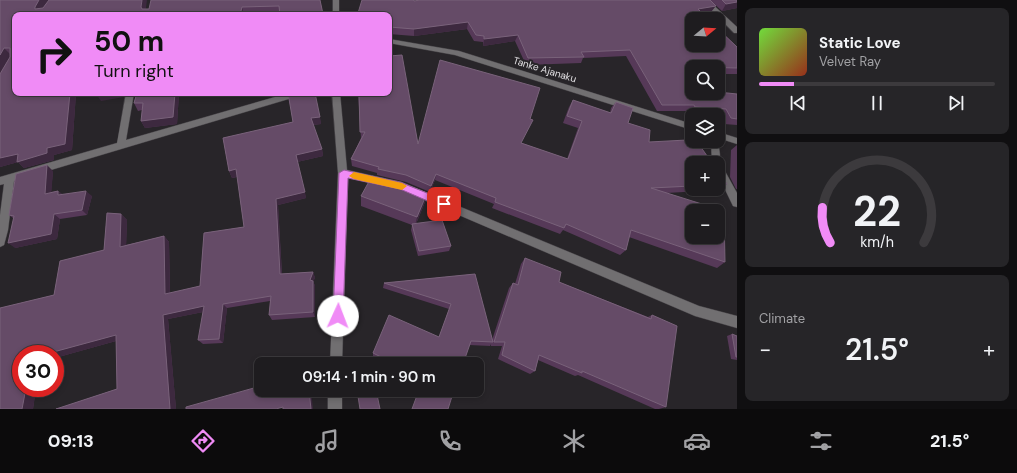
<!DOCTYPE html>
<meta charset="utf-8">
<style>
:root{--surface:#1e1c1f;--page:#262528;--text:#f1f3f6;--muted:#a1a1a4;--line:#3c3a3d;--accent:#f08bf6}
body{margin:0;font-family:"DM Sans",sans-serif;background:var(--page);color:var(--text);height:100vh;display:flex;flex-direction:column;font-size:15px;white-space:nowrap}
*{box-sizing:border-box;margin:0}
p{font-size:13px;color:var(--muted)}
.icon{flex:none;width:22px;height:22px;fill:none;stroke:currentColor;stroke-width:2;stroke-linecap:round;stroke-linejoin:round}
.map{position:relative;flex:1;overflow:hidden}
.sheet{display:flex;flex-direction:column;gap:8px;padding:8px;background:#100f11;width:280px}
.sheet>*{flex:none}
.top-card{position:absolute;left:12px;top:12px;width:380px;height:84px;border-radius:8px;box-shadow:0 2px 6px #0003,0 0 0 1px var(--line);background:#f08bf6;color:#111;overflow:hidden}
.needle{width:26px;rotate:72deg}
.fabs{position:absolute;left:685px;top:12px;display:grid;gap:8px}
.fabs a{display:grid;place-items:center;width:40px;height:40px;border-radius:8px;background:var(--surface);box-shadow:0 2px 6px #0003,0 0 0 1px var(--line);font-size:20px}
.speed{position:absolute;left:12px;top:345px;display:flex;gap:8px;font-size:20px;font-weight:700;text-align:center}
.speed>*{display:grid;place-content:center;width:52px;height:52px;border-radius:50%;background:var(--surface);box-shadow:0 2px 6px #0003,0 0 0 1px var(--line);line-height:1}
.speed .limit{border:6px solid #d22;background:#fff;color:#111}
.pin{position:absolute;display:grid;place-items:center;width:34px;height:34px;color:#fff;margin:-17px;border-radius:8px;box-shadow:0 2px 6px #0006}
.me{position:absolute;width:44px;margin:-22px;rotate:2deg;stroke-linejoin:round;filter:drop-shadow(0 0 3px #0008)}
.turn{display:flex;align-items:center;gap:14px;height:84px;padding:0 16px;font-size:18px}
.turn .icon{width:52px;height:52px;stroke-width:2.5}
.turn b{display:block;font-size:28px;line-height:34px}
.big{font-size:30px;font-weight:600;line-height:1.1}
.sheet .tile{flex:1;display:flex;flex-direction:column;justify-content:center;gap:6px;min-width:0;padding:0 14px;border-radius:8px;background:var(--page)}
.sheet .dial{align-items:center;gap:0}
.dial svg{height:104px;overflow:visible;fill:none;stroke:var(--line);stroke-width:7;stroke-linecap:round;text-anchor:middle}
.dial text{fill:var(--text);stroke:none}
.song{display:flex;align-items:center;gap:12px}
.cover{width:48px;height:48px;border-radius:6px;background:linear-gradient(135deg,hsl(100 70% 55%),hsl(10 70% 35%))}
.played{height:4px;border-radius:2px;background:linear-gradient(90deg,var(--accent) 15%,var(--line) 15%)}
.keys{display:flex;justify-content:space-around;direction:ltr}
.heat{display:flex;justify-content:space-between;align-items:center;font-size:22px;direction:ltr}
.trip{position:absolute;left:254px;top:357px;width:230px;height:40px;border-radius:8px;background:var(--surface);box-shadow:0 2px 6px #0003,0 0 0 1px var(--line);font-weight:600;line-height:40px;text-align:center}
.tabs{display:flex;height:64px;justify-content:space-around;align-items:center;background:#0c0b0c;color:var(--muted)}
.tabs .icon{width:28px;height:28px}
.tabs .current{color:var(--accent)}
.tabs b{font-size:18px;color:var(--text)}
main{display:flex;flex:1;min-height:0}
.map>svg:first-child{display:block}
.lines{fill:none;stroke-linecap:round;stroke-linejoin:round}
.minor-casing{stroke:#464347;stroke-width:1}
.minor{fill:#716f71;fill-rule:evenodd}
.wall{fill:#563958}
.shaded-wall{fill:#3d293f}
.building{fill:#654b67;stroke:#79627a;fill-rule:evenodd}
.route{fill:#f08bf6;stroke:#9c5aa0}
.slow{fill:#f59e0b}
.labels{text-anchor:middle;stroke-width:4;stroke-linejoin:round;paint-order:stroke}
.far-street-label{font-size:10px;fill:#e3e1e4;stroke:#282529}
</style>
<main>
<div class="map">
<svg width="737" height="409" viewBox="0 0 737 409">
<rect width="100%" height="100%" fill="#282529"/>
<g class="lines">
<!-- minor casing -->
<g class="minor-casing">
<path id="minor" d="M333,0H339V15H333Z
M701,0H708L737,27V33H734Z
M389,39L459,51L692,124V130L455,55L389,43Z
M126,93H134L126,140L289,93H303L302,95L14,181L8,230L4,245L0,247V215L4,184L0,185V177L117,143Z
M332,93H340L347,170L383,178L386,179L388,182L386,185L383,186L348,178L342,364H330L338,173Z
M718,132L737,138V144L718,138Z
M718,139L721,164L737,193V207L733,206L718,175V163H712L711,141H718Z
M415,188L699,306L737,316V328L695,316L412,195L410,192L412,189Z
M328,390H342V409H328Z"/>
</g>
<!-- minor -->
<use href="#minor" class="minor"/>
</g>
<!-- wall -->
<path class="wall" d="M0,0L146,9L320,0L323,15H280L279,14L244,15H15V93H76L72,150L54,155V160L24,168L18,162L0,167V74L10,57V56L0,73Z
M710,0H737V8L722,11Z
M414,1L711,12L703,14L737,47V74H718V67H692V93L737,94V125L724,124L720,115H718L690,113L689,111H657L626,56L583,58L581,63L526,65L515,41L483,46V42L474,41L467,29L414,36L389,34V15H358V13Z
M135,93H179L177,124L145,128L141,121L142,110L138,111L134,103L136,94H135Z
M288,93H315L321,124L313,125L322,149L323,156L297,162L306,198L278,205L282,274L313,272L315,278L313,281L315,286V317L272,320L269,315L270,301L227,308L223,343L203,344L198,340L203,312L168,319L176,409H56L117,389L116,341L55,358V354H21V388H36L33,409H0V308L54,295L60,261L104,250L107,213L121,214L127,220L126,245L164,236L169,242L170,293L200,286L204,233L244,227L237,177L232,178L229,171L223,138L293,122Z
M358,93L418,144L522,143L567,159L578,128L563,123L569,107L573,100L610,113L611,108L616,102L628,123L649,142L692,163V189H718V171L727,184L720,190L666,193L725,262L717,268L629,237L626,250L620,255L563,230L560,234L492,208L494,204L435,180L430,192L406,182L377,175V173L352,166L351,159L361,138Z
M737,145V189H736L730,177L731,150Z
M53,171L51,192L58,191L62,194L92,196L87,215L60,219L57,239L15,248L13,218L9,215Z
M361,196L425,202L416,224L451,246L449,251L418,256L411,230L412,225L361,206Z
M525,258L559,282L648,317L652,315L666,407L659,409H655L578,375L575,376L538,360L535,371L530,374L498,359L502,346H491V344L490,346L469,345L463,364H387L373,357V353L439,337L449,309L383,288L384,283L475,274L492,340L509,288L513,283L515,284L521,264Z
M732,334L737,336V360L731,359L727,336Z"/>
<!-- shaded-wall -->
<path class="shaded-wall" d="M39,0H49L40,14L35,9V7Z
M142,0H147L145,15L141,7Z
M737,2V8L722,11L726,4Z
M716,6L711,12L693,16L698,9Z
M242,7L244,15H240Z
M468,22L467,29L414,36V29Z
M518,35L515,41L483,46L484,39Z
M4,48L11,55L0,73V55Z
M70,93H76L72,150L54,155V160L24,168L18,162L0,167V158L18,154Z
M100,93H125L124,97L101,101L96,94Z
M175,93H179L177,124L145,128L141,121Z
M231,93H248L232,96Z
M320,117L321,124L312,125L311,118Z
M322,149L323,156L297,162L296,155Z
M47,165L53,171L51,199L45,194Z
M236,169L239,176L232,178L229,171Z
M436,174L435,180L430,192L431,186Z
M58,191L64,196L58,195Z
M86,191L92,196L87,215L82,210Z
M305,192L306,198L278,205L282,279L280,274L276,199Z
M427,193L425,202L415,226L417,217Z
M54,214L60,219L57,239L15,248L8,243Z
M121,214L127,220L126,252L120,247Z
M164,236L169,242L170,299L165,294Z
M313,272L315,278L312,285L310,280Z
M313,281L315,286V317L313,312Z
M223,304L227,308L223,343L219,339Z
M204,306L208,311L168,319L176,409H170L163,315Z
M116,335L123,339L55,358V354H46Z
M26,388H36L33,409H22Z
M309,390H311L313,409H311Z"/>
<!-- building -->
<path class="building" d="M0,0H39L35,7V9L43,8L49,0H142L141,7L142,9H149L151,0H320L323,14L314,15H280L279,6L242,7L240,15H164V14L159,15H15V93H70L65,144L47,148V153L17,162L18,154L0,158V74L10,57V48H4L0,55Z
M362,0H414V1L420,0H710L716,6L698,9L708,19H692V45H718V29L737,47V68L699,67H692V93H718V92L737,94V119L731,118L726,109L695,107L694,105H662L630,50L581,52L584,57L528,58L518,35L484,39V36L476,35L468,22L414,29L389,27V15H373L358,13Z
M722,0H737V2L726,4Z
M402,55L418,144L440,60L540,88L530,119L533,120L521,143L568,159L582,121L567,116L573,100L611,113L616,102L633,108L628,123L650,130L649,142L687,140L698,143L712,163H692V186L651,188L724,211L725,262L631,230L626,250L566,224L564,228L495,202L496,198L436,174L431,186L406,175L378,169L379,167L351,159L365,132H360L359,93H389V56ZM692,211H718V237H692Z
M137,93H175L173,117L141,121L143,103H134Z
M288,93H315L320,117L311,118L322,149L296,155L305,192L276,199L280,274L313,272L310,280L313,281V312L269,315L271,296L223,304L219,339L198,340L204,306L163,315L170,409H56L117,389L116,335L46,354H21V388H26L22,409H0V308L54,295L60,261L104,250L107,213L121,214L120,247L164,236L165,294L200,286L204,233L244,227L236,169L229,171L223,138L293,122Z
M47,165L45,194L58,191V195L86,191L82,210L54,214L51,234L8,243L14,216L9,215L16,174Z
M718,171L727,184H718Z
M372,176L401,182L427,193L417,217L361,196Z
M442,220L451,246L419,251L412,224Z
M525,258L561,272L559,282L651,319L652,315L677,326L666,407L582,371V373L539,355L535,371L502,355L505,342H494L513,283L518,285Z
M475,274L493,342L471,341L463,364H395L373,353L389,315L439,337L451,304L384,283Z
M732,334L737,336V357H736Z
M261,386V390H309L311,409H283V407L276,409H186V407Z
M357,390H376L380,409H360Z
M419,390H454L448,409H412Z"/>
<!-- route -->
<path class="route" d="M344,170L402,183L447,201L449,204L447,207L444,208L400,189L348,178L343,316L342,320L338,322L334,320L333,316L339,173Z"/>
<!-- slow -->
<path class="slow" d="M354,172L402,183L407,186L402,190L354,179L349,176Z"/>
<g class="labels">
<!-- far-street labels -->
<g class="far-street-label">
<text transform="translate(545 69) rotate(17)" y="4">Tanke Ajanaku</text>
</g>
</g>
</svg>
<div class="fabs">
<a><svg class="needle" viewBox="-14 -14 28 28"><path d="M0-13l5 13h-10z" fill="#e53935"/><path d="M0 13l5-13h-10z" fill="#a1a1a4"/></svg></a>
<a><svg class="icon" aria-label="search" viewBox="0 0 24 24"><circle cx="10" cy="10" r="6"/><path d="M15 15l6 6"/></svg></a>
<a><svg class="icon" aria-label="layers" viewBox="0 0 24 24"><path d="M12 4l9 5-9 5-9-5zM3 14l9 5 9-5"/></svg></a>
<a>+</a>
<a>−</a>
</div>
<div class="speed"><div class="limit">30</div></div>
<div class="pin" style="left:444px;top:204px;background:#d93025"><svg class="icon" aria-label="arrive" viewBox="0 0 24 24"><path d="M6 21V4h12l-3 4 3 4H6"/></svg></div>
<svg class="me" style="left:338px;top:316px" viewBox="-20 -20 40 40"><circle r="19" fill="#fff"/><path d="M0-13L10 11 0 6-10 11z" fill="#f08bf6"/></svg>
<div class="trip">09:14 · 1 min · 90 m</div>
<div class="top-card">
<div class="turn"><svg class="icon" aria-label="right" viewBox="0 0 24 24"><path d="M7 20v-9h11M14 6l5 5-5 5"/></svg><div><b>50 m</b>Turn right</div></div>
</div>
</div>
<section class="sheet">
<div class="tile">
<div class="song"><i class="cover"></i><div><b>Static Love</b><p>Velvet Ray</p></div></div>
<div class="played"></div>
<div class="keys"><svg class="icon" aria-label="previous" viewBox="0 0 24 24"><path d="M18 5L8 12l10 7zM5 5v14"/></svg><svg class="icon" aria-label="pause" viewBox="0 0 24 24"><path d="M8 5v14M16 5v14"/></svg><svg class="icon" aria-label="next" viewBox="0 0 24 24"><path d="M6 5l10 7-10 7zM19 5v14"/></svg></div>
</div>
<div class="tile dial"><svg viewBox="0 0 100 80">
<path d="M14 69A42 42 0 1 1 86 69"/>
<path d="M14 69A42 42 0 0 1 8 42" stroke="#f08bf6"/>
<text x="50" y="56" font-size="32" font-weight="700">22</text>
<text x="50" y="72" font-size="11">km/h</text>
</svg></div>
<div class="tile"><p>Climate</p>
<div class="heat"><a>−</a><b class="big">21.5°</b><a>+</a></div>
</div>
</section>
</main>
<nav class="tabs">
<b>09:13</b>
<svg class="icon current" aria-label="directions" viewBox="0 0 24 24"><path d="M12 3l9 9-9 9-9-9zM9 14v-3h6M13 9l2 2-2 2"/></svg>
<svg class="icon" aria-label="music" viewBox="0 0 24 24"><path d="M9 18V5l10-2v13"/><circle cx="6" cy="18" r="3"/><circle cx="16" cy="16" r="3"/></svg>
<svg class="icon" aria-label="phone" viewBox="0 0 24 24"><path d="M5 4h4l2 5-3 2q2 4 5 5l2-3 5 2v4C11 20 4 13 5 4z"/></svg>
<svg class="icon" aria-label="climate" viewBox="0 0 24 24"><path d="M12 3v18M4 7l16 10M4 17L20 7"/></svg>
<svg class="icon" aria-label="car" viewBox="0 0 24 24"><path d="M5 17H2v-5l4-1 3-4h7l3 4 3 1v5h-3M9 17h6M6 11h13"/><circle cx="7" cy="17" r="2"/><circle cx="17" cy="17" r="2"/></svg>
<svg class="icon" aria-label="filters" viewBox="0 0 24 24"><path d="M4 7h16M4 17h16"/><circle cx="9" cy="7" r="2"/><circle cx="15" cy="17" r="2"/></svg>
<b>21.5°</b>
</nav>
